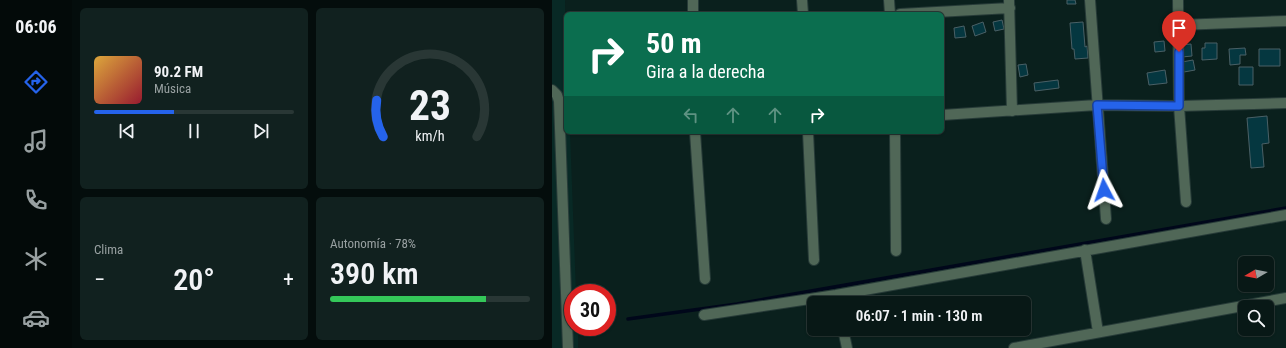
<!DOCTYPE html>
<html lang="es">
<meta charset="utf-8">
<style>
:root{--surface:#081816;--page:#11211f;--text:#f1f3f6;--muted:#98a0a1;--line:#293735;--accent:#2563eb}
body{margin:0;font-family:"Roboto Condensed",sans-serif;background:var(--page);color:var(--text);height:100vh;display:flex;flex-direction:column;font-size:15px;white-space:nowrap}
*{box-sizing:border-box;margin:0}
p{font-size:13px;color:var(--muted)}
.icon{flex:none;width:22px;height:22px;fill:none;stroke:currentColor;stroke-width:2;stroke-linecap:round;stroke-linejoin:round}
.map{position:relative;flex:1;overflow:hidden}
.details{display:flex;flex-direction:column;gap:8px;padding:8px;background:#040d0c;width:480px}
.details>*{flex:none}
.top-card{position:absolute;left:12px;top:12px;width:380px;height:122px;border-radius:6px;box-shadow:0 1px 3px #0004,0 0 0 1px var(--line);background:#0b6e4f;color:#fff;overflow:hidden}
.needle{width:26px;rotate:260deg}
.tools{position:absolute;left:686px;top:256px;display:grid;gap:8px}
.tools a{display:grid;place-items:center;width:36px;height:36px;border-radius:6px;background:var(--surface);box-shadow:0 1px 3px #0004,0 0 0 1px var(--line);font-size:20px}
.speed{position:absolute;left:12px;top:284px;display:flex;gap:8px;font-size:20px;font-weight:700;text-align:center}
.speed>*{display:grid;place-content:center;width:52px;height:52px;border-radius:50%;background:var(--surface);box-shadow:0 1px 3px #0004,0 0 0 1px var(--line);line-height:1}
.speed .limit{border:6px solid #d22;background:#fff;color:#111}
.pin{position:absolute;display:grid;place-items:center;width:34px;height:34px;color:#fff;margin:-41px -17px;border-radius:50% 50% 50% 0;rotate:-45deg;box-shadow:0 0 4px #0007}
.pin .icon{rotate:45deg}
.me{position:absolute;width:44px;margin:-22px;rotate:356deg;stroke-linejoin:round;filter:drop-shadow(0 0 3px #0008)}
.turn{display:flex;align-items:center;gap:14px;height:84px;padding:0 16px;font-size:18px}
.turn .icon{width:52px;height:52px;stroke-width:2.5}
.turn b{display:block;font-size:28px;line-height:34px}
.lanes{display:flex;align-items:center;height:38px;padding:0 16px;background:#0003;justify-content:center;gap:20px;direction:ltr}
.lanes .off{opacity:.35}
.big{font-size:30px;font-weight:600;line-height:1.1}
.details .widget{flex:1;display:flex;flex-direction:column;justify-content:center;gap:6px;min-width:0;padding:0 14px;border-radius:6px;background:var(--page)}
.details .dial{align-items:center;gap:0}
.dial svg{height:104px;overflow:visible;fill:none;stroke:var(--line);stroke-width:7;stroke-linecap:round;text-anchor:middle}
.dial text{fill:var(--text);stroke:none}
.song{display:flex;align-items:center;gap:12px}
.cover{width:48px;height:48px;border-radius:6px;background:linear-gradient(135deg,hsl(40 70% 55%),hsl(350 70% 35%))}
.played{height:4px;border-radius:2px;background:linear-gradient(90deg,var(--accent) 40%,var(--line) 40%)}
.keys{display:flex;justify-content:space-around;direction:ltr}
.heat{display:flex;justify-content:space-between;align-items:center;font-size:22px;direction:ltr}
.charge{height:6px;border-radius:3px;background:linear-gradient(90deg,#34c759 78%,var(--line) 0)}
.details .tiles{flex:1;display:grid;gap:8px;grid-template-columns:repeat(2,1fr)}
.trip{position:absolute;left:255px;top:296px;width:224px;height:40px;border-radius:6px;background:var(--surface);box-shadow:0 1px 3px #0004,0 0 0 1px var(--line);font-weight:600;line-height:40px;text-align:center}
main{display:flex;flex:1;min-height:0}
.dock{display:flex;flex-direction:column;width:72px;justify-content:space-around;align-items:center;background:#030a09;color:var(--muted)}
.dock .icon{width:28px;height:28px}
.dock .on{color:var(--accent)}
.dock b{font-size:18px;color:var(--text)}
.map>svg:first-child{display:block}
.built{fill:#082925}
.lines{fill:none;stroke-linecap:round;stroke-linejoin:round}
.stream{stroke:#00071a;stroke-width:3.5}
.building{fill:#053740;stroke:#4a6066}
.minor-casing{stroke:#273b38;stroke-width:12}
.minor{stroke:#506757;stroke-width:10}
.route-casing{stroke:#184099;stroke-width:10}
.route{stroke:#2563eb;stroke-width:7}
</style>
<main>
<nav class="dock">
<b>06:06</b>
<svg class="icon on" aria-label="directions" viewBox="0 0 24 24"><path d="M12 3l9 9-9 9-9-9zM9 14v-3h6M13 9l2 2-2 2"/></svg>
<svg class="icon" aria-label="music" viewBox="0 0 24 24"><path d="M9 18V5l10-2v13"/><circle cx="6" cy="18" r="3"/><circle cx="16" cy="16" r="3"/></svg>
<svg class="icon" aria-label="phone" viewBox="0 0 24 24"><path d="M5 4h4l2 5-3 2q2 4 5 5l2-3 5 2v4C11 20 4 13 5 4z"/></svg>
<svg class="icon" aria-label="climate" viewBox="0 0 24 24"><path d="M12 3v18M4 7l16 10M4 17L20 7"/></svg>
<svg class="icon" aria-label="car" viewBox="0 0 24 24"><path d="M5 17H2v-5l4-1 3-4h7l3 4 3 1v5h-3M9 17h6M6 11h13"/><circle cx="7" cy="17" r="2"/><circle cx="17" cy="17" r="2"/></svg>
</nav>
<section class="details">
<div class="tiles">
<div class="widget">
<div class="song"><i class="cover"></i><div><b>90.2 FM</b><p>Música</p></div></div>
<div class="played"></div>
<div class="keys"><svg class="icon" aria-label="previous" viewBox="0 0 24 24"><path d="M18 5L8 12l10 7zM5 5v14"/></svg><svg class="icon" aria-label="pause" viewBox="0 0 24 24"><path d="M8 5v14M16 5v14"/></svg><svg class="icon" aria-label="next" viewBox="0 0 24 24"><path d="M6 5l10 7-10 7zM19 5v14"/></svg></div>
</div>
<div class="widget dial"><svg viewBox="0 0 100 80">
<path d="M14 69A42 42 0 1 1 86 69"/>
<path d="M14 69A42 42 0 0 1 9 41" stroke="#2563eb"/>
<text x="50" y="56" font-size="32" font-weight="700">23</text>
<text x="50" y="72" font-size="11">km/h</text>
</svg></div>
<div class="widget"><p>Clima</p>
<div class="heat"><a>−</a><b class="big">20°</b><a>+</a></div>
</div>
<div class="widget"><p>Autonomía · 78%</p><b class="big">390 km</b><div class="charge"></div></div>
</div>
</section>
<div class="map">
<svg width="734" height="348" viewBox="0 0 734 348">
<rect width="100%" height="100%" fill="#0a201d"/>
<!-- built -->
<path class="built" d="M0,0H13L14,132H18L24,293H21V327H26V348H0Z"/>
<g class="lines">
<!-- stream -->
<path class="stream" d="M76,319L185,304L734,208"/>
</g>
<!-- building -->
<path class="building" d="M515,0H523L524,4H515Z
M450,20L452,29L443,31L441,22Z
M431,22L434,32L423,36L420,26Z
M531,22L533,47L535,46L536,58L523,59L522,49H520L518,23Z
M412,26L414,37L403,38L402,28Z
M612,41L613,51L603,52L602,42Z
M653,43H665V59L650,60V48H653Z
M639,44L640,56L630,57L629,45Z
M693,48L694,55H688V64L678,65L677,49Z
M707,49H728V66H707Z
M641,60L643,70L632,72L630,62Z
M474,64L476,75L468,77L466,65Z
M687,67H701V85H687Z
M613,70L615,83L597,85L595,73Z
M506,80L507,88L483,91L482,83Z
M715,116L717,143L710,144L712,167L699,168L695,118Z"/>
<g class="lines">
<!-- minor casing -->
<g class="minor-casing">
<path id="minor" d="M141,0V14
M250,0L251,14
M337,0L338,14
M457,0L460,111
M538,0L554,219
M626,0L627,106L634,202
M348,14L458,8
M627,25L734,21
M0,90L5,95L7,101L16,348
M390,115L545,105L627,106L734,103
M143,132L153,279
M256,132L262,260
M343,132L344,251
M533,250L546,332
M152,315L284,295L734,215
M291,329L295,348
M462,348L734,298"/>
</g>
<!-- minor -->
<use href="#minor" class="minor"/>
</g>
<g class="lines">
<!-- route casing -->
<g class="route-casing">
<path id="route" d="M552,190L545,105L627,106V52"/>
</g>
<!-- route -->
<use href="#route" class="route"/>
</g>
</svg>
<div class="tools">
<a><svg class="needle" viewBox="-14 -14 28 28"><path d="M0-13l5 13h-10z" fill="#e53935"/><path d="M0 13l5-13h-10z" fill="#98a0a1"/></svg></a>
<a><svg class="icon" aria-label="search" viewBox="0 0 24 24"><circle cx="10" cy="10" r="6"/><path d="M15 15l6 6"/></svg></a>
</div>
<div class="speed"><div class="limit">30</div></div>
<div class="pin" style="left:627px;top:52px;background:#d93025"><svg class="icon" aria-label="arrive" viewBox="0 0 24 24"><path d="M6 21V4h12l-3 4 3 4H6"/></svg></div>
<svg class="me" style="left:552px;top:190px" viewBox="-20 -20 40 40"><path d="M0-17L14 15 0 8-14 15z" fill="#2563eb" stroke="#fff" stroke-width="4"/></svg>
<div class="trip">06:07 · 1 min · 130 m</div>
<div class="top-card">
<div class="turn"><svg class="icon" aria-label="right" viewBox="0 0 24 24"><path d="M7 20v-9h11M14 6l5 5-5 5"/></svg><div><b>50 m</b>Gira a la derecha</div></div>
<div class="lanes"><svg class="icon off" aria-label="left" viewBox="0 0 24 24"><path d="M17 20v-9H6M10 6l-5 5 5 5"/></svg><svg class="icon off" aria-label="ahead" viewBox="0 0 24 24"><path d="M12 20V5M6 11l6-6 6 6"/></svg><svg class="icon off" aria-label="ahead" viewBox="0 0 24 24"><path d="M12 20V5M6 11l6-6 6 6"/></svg><svg class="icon" aria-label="right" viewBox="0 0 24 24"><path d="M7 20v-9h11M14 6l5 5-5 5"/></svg></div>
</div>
</div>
</main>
